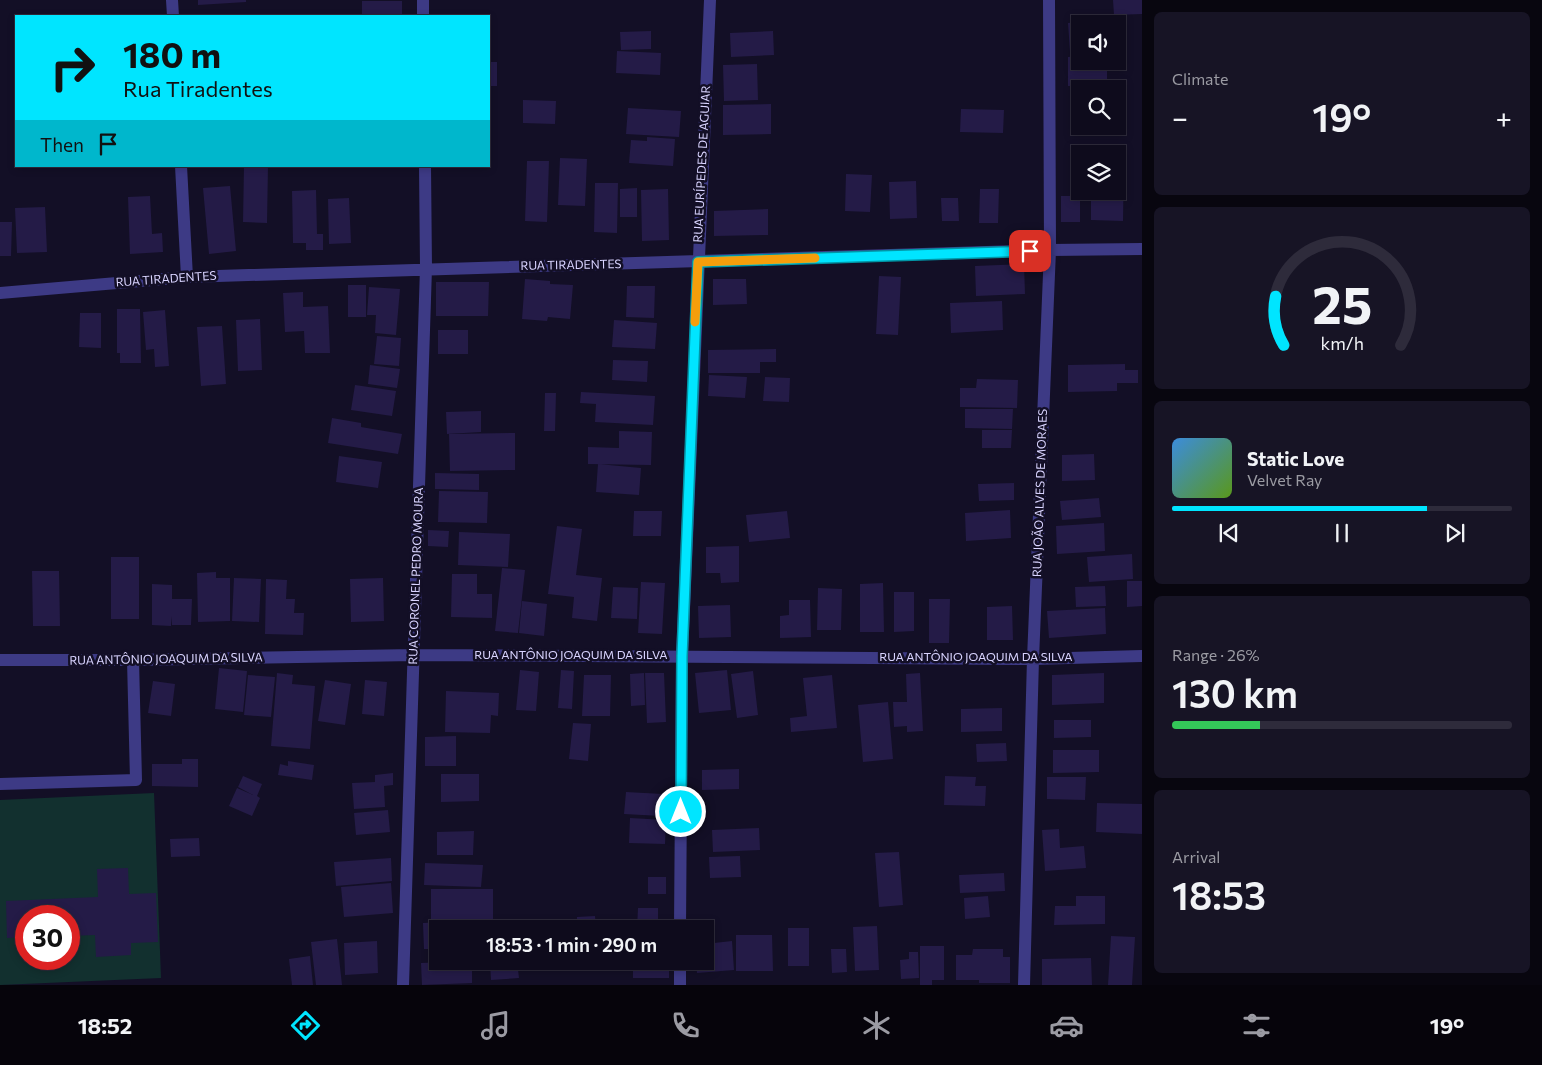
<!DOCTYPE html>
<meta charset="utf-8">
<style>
:root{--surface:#0e0b1c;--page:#171425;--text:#f1f3f6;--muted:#9b9ba3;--line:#2e2b3b;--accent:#00e5ff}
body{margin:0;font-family:Commissioner,sans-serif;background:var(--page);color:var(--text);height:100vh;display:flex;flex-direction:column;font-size:19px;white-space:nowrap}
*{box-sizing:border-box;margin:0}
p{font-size:16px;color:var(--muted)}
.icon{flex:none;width:28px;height:28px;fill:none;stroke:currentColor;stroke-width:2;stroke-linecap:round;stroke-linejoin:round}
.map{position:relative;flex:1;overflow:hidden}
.details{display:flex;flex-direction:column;gap:12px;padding:12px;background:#08060f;width:400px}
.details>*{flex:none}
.guide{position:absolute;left:15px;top:15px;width:475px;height:152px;border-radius:0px;box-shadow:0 2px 8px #0003,0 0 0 1px var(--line);background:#00e5ff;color:#111;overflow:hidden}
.controls{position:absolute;left:1071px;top:15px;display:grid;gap:10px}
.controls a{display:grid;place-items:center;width:55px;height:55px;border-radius:0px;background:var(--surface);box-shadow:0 2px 8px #0003,0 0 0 1px var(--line);font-size:25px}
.speed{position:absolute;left:15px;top:905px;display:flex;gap:10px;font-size:25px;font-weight:700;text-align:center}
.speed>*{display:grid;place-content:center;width:65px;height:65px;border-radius:50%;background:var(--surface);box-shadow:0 2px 8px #0003,0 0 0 1px var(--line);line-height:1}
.speed .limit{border:8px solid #d22;background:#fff;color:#111}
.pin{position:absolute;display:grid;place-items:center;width:42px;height:42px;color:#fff;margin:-21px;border-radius:10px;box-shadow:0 2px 8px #0006}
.me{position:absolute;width:55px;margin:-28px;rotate:0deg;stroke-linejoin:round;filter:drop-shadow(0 0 4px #0008)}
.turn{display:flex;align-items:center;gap:18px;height:105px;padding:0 25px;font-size:22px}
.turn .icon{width:65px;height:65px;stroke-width:2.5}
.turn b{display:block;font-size:35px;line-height:42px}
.then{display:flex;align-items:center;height:48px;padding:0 25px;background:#0003;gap:10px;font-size:19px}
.big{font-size:38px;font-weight:600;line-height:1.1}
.details .card{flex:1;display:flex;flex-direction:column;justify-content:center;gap:8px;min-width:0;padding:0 18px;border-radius:8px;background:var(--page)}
.details .dial{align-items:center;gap:0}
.dial svg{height:130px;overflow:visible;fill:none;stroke:var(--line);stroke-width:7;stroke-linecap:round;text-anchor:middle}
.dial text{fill:var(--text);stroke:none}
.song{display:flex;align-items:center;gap:15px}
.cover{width:60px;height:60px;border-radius:8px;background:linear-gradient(135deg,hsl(210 70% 55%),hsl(90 70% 35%))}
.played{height:5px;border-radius:2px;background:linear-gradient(90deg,var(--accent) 75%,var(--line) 75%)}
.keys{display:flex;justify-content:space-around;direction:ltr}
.heat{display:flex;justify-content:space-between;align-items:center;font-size:28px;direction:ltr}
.charge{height:8px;border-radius:4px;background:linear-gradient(90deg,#34c759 26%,var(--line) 0)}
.trip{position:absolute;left:429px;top:920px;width:285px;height:50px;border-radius:0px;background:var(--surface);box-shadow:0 2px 8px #0003,0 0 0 1px var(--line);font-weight:600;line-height:50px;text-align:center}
.tab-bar{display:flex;height:80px;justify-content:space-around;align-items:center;background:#06040b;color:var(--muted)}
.tab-bar .icon{width:35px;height:35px}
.tab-bar .active{color:var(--accent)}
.tab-bar b{font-size:22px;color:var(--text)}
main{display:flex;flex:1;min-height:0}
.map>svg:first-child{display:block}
.green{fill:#12302f;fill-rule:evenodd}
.building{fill:#241b47}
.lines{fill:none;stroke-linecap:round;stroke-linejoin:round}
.minor{stroke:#3d3a85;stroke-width:12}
.route-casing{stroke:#0095a6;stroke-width:12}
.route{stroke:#00e5ff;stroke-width:9}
.slow{stroke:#f59e0b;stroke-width:9}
.labels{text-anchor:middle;stroke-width:5;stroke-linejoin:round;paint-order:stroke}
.street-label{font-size:12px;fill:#d9d4ff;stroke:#130f26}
</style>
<main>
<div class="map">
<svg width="1142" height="985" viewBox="0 0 1142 985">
<rect width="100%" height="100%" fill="#130f26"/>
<!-- green -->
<path class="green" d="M154,793L161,978L0,985V800ZM26,916H69V959H26Z"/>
<!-- building -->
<path class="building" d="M198,0H246V2L198,5Z
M1113,0H1142V14L1114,15Z
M362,1H402V16H362Z
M247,14L276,15V16H247Z
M1120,20L1121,49H1118V24H1082V22Z
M1080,22V51L1070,52L1068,23Z
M651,31V49L621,50L620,32Z
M773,31L774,55L731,57L730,33Z
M617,51L661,53L660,75L616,73Z
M1080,56V61H1107V79L1086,80V85L1080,86H1108V89H1080V109H1074V86H1068V57Z
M489,62H497V86H489Z
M757,64L758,100L724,101L723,65Z
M523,100L556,101L555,124L523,123Z
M771,104V134L723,135V105Z
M628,108L681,111L679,137L626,134Z
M961,109L1004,110L1003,133L960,132Z
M1118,110H1123L1122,135H1082V126H1118Z
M647,137L675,139L673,166L629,163L631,140L647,141Z
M1118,157H1124L1123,221L1091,220V191H1118Z
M560,158L587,159L585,206L558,205Z
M527,161H549L547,222L525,221Z
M244,166H268L267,223L243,222Z
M846,174L872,175L870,212L845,211Z
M916,181L917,218L890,219L889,182Z
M595,183H618L617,233L594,232Z
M230,186L236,251L209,254L203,188Z
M637,188V217H620V189Z
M668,189L669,240L642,241L641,190Z
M980,189H999L998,223H979Z
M316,190L317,234H323V250H306V243H293L292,191Z
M150,196L152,234L162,233L163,252L130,254L128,197Z
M1061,196H1080V222H1061Z
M349,198L351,243L329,244L328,199Z
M941,198H958L959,221H942Z
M45,207L47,252L17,253L15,208Z
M768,209V235L714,236V211Z
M0,222H12L11,256H0Z
M1024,264L1025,294L976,296L975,266Z
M879,276L901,277L898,335L876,334Z
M525,279L550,281V284L573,285L570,319L548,317L547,321L522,319Z
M713,279H746L747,304L713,305Z
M436,282H489L488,316H436Z
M348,285H366V317H348Z
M627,286H655L654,318L626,317Z
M369,287L400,289L396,335L375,333L376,315H367Z
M303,292V307L328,306L330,353H305L304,331L285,332L283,293Z
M1002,301L1003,330L951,333L950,303Z
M117,309H140L141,363H120V353H117Z
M165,310L169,366L155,367L154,349L146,350L143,312Z
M80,313H101V348L79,347Z
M260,319L262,370L238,371L236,320Z
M614,320L657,323L655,349L612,347Z
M222,326L226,384L201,386L197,327Z
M438,330H468V354H438Z
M377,336L401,338L399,366L374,364Z
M776,349V362H760V373H708V350Z
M613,360L648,361L647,382L612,380Z
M1125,364V370H1138V383H1117V391L1068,392V365Z
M370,365L400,369L397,388L368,384Z
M709,375L747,377L745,398L708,396Z
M765,377L790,378L789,402L763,401Z
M977,379L1018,380L1017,408L960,407V388H976Z
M355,385L396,391L392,416L351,410Z
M581,392L655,396L653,425L595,422L596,404L580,403Z
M545,393H556L555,431H544Z
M965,409H1013L1012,429L965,428Z
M481,411V432L447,434L446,412Z
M332,418L361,423V427L402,434L398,454L328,443Z
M982,430H1012L1011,448H982Z
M619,431L652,432L651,465L588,464V447L619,448Z
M515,433V470L450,471L449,434Z
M1094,454L1095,480L1062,481V455Z
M339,456L382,462L378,488L336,482Z
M598,464L641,468L639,495L596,492Z
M435,473L479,474V490L435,489Z
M1014,483V500L979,501L978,484Z
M439,491L488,492L487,523L438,522Z
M1099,498L1101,517L1062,520L1060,501Z
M1010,510L1011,538L966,541L965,513Z
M634,511H662L661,536H633Z
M787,511L790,538L749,542L746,515Z
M1104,523L1105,551L1057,554L1056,526Z
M557,526L582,529L576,575L602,578L597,621L572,618L574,597L548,594Z
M428,530L449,531L448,547L428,546Z
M459,532L510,534L508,567L458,565Z
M739,546V582L721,583L720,573H706V547Z
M1132,554L1133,579L1089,582L1087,557Z
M111,557H139V619H111Z
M502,568L525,570L518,633L495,631Z
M32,571H59L60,626H33Z
M216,572V578H230V621L198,622L197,573Z
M452,574H477V594H492V618L451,617Z
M234,578L261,579L259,622L232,621Z
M383,578L384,621L351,622L350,579Z
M266,579L287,580L286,599H295L294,613H304L303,635L265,634Z
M1127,581H1142V606L1127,607Z
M641,582L665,583L662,634L638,633Z
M883,583L884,632H860V584Z
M152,584L172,585V599H192L191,625H172L171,616V626L152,625Z
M1105,586L1106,606L1076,607L1075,587Z
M613,587L638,588L637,619L611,618Z
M818,588L842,589L841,630H817Z
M894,592H914V631L894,632Z
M929,599H950L949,643H929Z
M789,600H810L811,637L780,638V616L789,615Z
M522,601L547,604L544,636L519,633Z
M730,605L731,637L699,638L698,606Z
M1012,606L1013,640H987V607Z
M1105,608L1106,634L1049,638L1047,611Z
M219,668L247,671L243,712L215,709Z
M520,670L539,672L536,711L516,710Z
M561,670L574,671L572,709L558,708Z
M727,670L731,710L699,713L695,673Z
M753,671L758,715L737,718L731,674Z
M277,673L293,675L292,684L315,686L310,749L271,746Z
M644,673L645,705L631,706L630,674Z
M645,673H664L666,722L647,723Z
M920,673L923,731L907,732V726L894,727L893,702H907L906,674Z
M1104,673V703L1052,705V675Z
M248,675L275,677L271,717L244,715Z
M584,675H611L610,716H582Z
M832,675L837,728L791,732L790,718L807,716L803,678Z
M325,680L351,684L345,725L318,721Z
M365,680L387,682L384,716L362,714Z
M153,681L175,684L171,716L148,713Z
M446,691L499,693L498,716L491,715L490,733L445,732Z
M888,702L893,759L863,762L858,705Z
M1002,708V731L961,732V709Z
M1054,720H1091V737L1054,738Z
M573,723L591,724L588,761L569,759Z
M456,736V766H425V737Z
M1006,743L1007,761L977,762L976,744Z
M1053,750H1099V772L1053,773Z
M182,759H198V787L152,786V764H182Z
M288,761L314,765L312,780L278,775L280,764L288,766Z
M739,769V789L702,790V770Z
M393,773V785L384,786L385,807L354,809L352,783L375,782V775Z
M441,774H479V801L441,802Z
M243,776L262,784L257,796L260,798L252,816L229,806L237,788L253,795L238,787Z
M945,776L976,777L975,786H986L985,806L944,805Z
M1047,777H1086L1085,800L1047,799Z
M626,792L663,794L661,816L624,814Z
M1097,803L1142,804V834L1096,832Z
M388,810L390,832L356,835L354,813Z
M630,818L666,820L665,844L629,843Z
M759,828L760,850L713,852L712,830Z
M1059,829L1060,848L1084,846L1086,868L1045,871L1042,830Z
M474,831L473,855H437V832Z
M199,838L200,856L171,857L170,839Z
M899,852L903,905L879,907L875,853Z
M740,856L741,877L710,878L709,857Z
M391,858L392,881L336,886L334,862Z
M425,863L483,865L481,887L424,885Z
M128,868L129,894L156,893L158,942L131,943V955L96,957L95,935L69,936V916H26V937L7,938L6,901L98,897L97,869Z
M1004,873L1005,891L960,893L959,875Z
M648,877H666V894H648Z
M391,883L393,913L344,917L341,887Z
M431,889H493V919L431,920Z
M988,896L990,917L965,919L964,898Z
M1076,896H1105V924L1054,925L1055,906H1076Z
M638,908H658V920L669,921V929H637Z
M595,916L596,929H577V917Z
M469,921V929H438V949H424L423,923Z
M521,921L545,922V929H521Z
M576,922V929H561V923Z
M877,926L879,970L855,971L853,927Z
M788,928H809V966H788Z
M736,935H772L773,971H736Z
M1111,936L1135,937L1132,985H1108Z
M337,939L342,985H316L311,942Z
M377,941L378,973L345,975L344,943Z
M732,941L734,970L697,973L696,961H705V944Z
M920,946H944V980H932V985H920Z
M831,949H846L847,972L832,973Z
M973,949H1003V957H1010V983H979V980H956V955H972Z
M909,952H918L919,978L901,979L900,960L909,959Z
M310,956L313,985H292L289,959Z
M1091,958L1092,985H1042V959Z
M472,961V983L422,985L421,963Z
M517,961L519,978L491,980L490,962Z
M577,961H596V964H577Z
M633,961H669V978H633Z"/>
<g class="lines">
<!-- minor -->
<path class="minor" d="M172,0L173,16
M423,0V16
M181,166L187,277
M0,293L187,277L1050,250L1142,249
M0,660H133L414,655L1033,659L1142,656
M0,784L136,780L133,660
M680,929L682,656L710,0
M403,985L426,268L425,166
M680,985V961
M1024,985L1033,659L1050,250L1049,0"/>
</g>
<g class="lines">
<!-- route casing -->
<g class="route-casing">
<path id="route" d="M681,812L682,656L698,262L1030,251"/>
</g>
<!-- route -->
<use href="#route" class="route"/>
<!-- slow -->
<path class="slow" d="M695,322L698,262L815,258"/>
</g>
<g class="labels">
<!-- street labels -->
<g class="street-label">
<text transform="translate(702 164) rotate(-87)" y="4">RUA EURÍPEDES DE AGUIAR</text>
<text transform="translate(571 265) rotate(-1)" y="4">RUA TIRADENTES</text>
<text transform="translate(166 279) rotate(-4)" y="4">RUA TIRADENTES</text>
<text transform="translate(1040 493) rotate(-88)" y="4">RUA JOÃO ALVES DE MORAES</text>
<text transform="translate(416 576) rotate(-88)" y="4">RUA CORONEL PEDRO MOURA</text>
<text x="571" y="659">RUA ANTÔNIO JOAQUIM DA SILVA</text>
<text x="976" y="661">RUA ANTÔNIO JOAQUIM DA SILVA</text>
<text transform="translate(166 659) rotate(-1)" y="4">RUA ANTÔNIO JOAQUIM DA SILVA</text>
</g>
</g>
</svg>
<div class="controls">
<a><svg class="icon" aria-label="sound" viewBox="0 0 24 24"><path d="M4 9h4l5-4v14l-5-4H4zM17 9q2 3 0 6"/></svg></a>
<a><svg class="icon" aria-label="search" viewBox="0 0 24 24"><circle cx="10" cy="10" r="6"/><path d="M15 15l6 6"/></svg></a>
<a><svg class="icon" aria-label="layers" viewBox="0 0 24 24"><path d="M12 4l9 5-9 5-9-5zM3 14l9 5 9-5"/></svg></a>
</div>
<div class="speed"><div class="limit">30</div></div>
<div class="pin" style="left:1030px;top:251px;background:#d93025"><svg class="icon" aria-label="arrive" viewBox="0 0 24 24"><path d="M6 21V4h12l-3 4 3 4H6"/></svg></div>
<svg class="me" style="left:681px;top:812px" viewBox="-20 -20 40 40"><circle r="17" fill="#00e5ff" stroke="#fff" stroke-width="3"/><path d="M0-11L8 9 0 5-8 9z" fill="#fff"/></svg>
<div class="trip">18:53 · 1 min · 290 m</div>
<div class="guide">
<div class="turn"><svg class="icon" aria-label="right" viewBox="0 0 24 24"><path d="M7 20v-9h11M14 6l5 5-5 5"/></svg><div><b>180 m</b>Rua Tiradentes</div></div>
<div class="then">Then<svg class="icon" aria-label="arrive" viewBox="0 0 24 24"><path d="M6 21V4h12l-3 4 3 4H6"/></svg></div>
</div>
</div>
<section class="details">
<div class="card"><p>Climate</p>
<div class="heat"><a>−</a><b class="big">19°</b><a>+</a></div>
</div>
<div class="card dial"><svg viewBox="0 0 100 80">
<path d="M14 69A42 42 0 1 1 86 69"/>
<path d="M14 69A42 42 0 0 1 9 39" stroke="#00e5ff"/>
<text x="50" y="56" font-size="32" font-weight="700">25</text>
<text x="50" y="72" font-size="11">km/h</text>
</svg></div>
<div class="card">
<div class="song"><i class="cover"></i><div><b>Static Love</b><p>Velvet Ray</p></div></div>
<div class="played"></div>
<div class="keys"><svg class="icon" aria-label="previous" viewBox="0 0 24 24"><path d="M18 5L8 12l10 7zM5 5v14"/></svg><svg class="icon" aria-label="pause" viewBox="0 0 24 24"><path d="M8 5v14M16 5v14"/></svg><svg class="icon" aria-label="next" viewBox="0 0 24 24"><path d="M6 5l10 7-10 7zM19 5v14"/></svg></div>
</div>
<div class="card"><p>Range · 26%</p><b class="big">130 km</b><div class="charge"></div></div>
<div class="card"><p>Arrival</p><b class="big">18:53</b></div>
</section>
</main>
<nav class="tab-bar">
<b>18:52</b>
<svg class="icon active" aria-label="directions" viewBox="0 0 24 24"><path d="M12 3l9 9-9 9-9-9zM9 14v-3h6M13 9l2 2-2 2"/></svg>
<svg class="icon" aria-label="music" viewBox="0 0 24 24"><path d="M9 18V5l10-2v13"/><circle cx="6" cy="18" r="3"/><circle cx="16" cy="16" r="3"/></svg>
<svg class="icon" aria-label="phone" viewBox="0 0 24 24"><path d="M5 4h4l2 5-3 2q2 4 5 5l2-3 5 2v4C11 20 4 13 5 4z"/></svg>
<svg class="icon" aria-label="climate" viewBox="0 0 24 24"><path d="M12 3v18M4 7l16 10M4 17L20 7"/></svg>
<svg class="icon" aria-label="car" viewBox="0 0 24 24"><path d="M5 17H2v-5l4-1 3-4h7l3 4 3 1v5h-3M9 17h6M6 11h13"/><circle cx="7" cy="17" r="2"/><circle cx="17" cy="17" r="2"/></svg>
<svg class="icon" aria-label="filters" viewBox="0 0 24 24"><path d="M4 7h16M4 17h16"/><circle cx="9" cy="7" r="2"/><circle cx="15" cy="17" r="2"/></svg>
<b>19°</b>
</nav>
